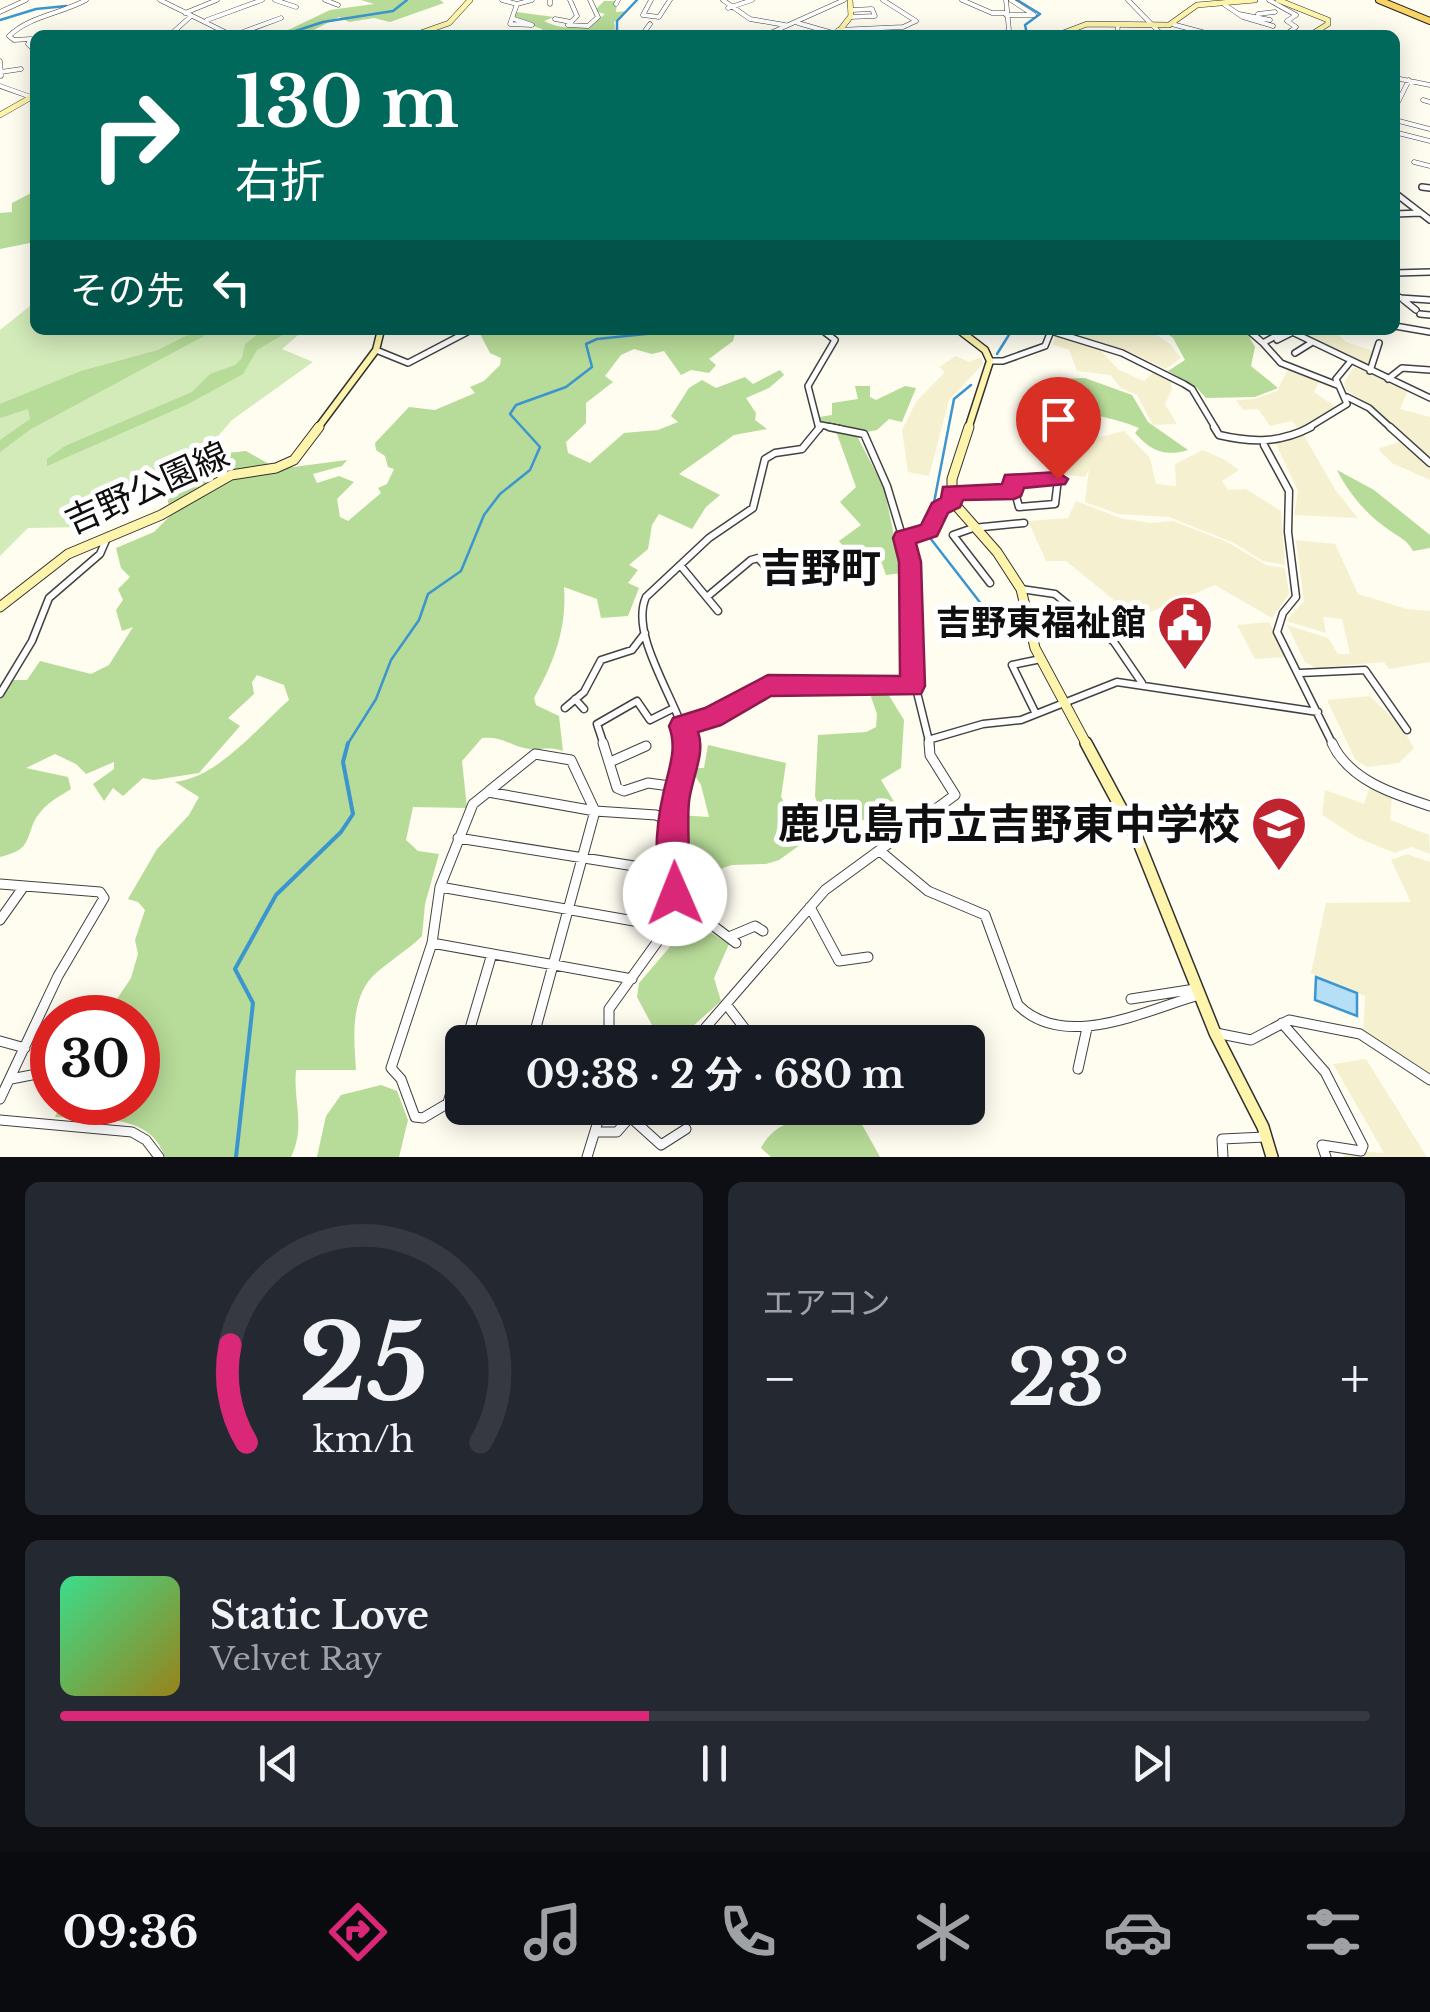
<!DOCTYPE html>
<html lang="ja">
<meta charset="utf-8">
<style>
:root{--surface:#171b24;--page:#242831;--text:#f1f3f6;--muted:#9ea1a6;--line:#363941;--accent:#db2777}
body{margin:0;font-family:"Libre Baskerville","Noto Sans JP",serif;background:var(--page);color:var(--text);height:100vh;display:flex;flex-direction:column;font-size:38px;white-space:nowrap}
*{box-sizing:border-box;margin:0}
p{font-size:32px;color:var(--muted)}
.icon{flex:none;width:55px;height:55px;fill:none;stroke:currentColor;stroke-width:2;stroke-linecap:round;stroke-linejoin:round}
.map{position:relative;height:1157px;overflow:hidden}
.details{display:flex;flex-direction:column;gap:25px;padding:25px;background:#0d0f14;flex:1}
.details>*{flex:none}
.top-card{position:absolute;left:30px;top:30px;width:1370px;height:305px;border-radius:15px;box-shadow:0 5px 25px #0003;background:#00695c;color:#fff;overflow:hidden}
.speed{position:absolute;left:30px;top:995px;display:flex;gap:20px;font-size:50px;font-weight:700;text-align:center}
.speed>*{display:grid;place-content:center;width:130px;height:130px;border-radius:50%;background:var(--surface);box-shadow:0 5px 25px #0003;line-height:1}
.speed .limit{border:15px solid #d22;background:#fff;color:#111}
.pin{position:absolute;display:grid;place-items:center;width:85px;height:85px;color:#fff;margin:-102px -42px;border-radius:50% 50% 50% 0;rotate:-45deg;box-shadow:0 0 10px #0007}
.pin .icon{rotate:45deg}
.me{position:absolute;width:110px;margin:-55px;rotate:359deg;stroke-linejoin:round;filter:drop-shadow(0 0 8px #0008)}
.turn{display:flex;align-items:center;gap:35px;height:210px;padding:0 40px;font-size:45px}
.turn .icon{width:130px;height:130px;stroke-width:2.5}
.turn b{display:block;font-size:70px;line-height:85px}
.then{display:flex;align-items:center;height:95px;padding:0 40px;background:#0003;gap:20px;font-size:38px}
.big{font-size:75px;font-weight:700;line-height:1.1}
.details .widget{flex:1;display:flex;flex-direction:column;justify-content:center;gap:15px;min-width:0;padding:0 35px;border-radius:15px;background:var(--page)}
.details .dial{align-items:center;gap:0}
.dial svg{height:260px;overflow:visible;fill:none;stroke:var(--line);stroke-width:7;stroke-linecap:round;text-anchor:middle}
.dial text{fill:var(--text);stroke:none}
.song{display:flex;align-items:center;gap:30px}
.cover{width:120px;height:120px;border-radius:15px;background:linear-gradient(135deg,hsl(150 70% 55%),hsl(50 70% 35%))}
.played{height:10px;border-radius:5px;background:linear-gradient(90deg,var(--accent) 45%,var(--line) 45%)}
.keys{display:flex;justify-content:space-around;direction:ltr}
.heat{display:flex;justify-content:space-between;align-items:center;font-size:55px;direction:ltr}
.details .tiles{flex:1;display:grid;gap:25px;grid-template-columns:1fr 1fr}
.widget:last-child{grid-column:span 2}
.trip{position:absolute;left:445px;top:1025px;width:540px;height:100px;border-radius:15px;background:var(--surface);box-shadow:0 5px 25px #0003;font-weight:700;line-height:100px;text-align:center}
.menu{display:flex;height:160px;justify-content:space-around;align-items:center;background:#090b0e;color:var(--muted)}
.menu .icon{width:70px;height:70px}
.menu .selected{color:var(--accent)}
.menu b{font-size:45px;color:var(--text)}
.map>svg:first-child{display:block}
.farmland{fill:#f5f1d0}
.green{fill:#d3eab9}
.forest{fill:#b7db98}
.water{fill:#b5dff6;stroke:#3b95ce;stroke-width:2.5}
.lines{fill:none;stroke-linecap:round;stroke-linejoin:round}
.stream-far1{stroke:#3b95ce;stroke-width:2.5}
.stream{stroke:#3b95ce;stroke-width:4}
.street-far3-casing{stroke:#424242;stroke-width:5}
.street-far2-casing{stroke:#424242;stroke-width:8}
.street-far1-casing{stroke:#424242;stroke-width:9}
.street-casing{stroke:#424242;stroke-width:11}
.secondary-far3-casing{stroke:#313131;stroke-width:6}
.secondary-far2-casing{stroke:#313131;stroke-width:9}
.secondary-far1-casing{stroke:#313131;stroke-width:11}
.secondary-casing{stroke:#313131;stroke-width:14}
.primary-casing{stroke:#202020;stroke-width:8}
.street-far3{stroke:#fff;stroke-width:4}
.street-far2{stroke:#fff;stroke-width:5}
.street-far1{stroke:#fff;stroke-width:6}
.street{stroke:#fff;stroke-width:9}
.secondary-far3{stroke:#fff4ab;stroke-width:5}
.secondary-far2{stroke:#fff4ab;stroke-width:6}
.secondary-far1{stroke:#fff4ab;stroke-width:9}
.secondary{stroke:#fff4ab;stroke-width:11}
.primary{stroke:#f9d366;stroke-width:6}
.route{fill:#db2777;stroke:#8e194d;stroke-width:2.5}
.labels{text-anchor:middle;stroke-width:10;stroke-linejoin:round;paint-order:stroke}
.street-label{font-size:35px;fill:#0f0f0f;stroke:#fff}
.poi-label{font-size:35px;font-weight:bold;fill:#0f0f0f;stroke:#fff;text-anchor:end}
.quarter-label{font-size:40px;font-weight:bold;fill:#0f0f0f;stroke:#fff}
.near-poi-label{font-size:42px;font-weight:bold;fill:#0f0f0f;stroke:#fff;text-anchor:end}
</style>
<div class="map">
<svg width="1430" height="1157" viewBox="0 0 1430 1157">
<rect width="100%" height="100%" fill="#fffcf0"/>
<!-- farmland -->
<path class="farmland" d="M1072,330H1150L1170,344L1181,358L1166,369L1133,353L1087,341L1070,333Z
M1303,330H1340L1337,334L1346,342L1376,352L1368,368L1299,334Z
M1057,335L1098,348L1119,370L1144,381L1156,369L1170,375L1172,389L1165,404L1177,424L1153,425L1137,395L1121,388L1110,375L1077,371L1069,350L1052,344Z
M956,356L969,362L981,357L983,364L949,400L929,476L908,472L902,430L916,402L945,372L939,367Z
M1354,367L1408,390L1400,409L1430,417V480L1392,463L1378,449L1407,439L1375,408L1346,390L1344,383Z
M1288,369L1319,382L1314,392L1336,407L1298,429L1292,421L1270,426L1258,409L1243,410L1236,400L1254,399L1277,391Z
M1065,419L1095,438L1124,431L1150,458L1156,484L1176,486L1175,464L1203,450L1225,460L1239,470L1222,481L1228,490L1246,489L1281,511L1285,565L1263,561L1234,543L1169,517L1118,514L1085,502L1089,469L1085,477L1061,474L1063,441L1048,433Z
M1303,434L1336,491L1358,518L1294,515L1298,491L1276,444Z
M1076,501L1120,518L1150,523L1173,521L1227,542L1266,565L1285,568L1289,594L1272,618L1215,585L1136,618L1066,561H1046L1028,521L1068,518Z
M1296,540L1335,544L1358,594L1407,609L1430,611V662L1389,669L1384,662L1316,668L1305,662L1287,625L1328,638L1338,654H1350L1342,619L1323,617L1326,633L1286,621L1304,601Z
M1269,622L1288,657L1255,659L1237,625Z
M1370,696L1401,726L1414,748L1399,763L1367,767L1355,759L1327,700Z
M1371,783L1392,796L1390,820L1429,835L1430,854L1411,847L1395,853L1358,838L1322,815L1325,790L1364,804Z
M1407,854L1430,862V1076L1363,1035L1365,996L1311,973L1326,903L1411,902L1391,860Z
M1366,1059L1427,1157H1344L1342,1150L1384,1153L1333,1064Z"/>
<!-- green -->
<path class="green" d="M35,302V330H318H304L282,349L313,362L232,420L200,457L124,497L97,503L86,527L28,528L0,556V330Z"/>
<!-- forest -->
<path class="forest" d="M361,0H440L444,3L390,22L374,18L349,22L339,17L308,33L286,31L330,10L374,4Z
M604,1H617L616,12L628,11L614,22L615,29L608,35H543L542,29L514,19L516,12L554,17L544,21C566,32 587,29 605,14L594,11Z
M35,191V242L0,249V213L12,212V203Z
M198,330H215L31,429L0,452V440L30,419L28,409L0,418V404L81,371L158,350Z
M264,330H291L257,350L243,374L188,404L47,466V459L65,446L192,392L210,374L235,365L242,358L245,344Z
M478,330H736L733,341L709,359L716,365L709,373L691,370L681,375L664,351L652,354L634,349L621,355L605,376L613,382L586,403V423L566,442L568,453L590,463L624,433L658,430L678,422L671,416L689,388L702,380L716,388L745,377L753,384L780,370L784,375L769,388L746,398L756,413L755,420L767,429L734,435L679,474L720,495L706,507L692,529L659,514L652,525L648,549L629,565L638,570L628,583L639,588L628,616L601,618L597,599L564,587C567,629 554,662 534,698L536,705L559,716L563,751C550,746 542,750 530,749C510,747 505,736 482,738L462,761L467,808L413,807L406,840L418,851L439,854L425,904L422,936C407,951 387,962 372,977C350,1001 354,1040 356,1070H296C293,1102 306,1126 291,1157H165C149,1111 97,1121 55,1117L61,1103L138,1102V1018L105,1017L131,978L138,954L135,940L145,910L138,902L128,899L157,849L189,815L199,797L175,782C219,777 257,728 289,700L284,685L257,675L252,682L254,694L228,718L240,726L199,773L154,780L143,778L123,796L113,788L104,801L93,784L114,769V762L86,774L76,764L55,754L26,768L68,777L71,789C56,798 40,807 33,824C25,846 26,850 0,857V699L12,680H27L40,661L91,674L109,665L133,627L122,631L116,610L123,600L118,589L130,577L121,568L116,548L154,532L175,511L168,503V494L196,479L218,454L246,451L278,469L347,460L342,466L313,474L317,483L339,476L354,482L337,499L340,517L348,521L381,493L378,488L387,484L394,469L388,467L385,456L376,450L375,443L409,407L435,410L475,393L470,387L484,381L500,365L501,358L490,353Z
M1163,330H1245L1255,347L1251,366L1278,388L1255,397L1206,398L1196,387L1168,371L1185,360L1173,338Z
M1085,378L1132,395L1148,422L1188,450C1164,457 1151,451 1135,433L1139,428C1114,417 1087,416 1063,403L1079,395L1074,387L1058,379Z
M855,386H870V397L876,400L905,386L916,388L902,422L889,419L877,430L856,434L884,488L902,573L886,575L880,558L851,557L839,541L861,525L840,502L856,487L837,434L815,427L813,418L832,415V403L858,399Z
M1337,470L1374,490L1430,535V548L1413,551C1407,540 1399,537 1389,530C1367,515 1349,494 1337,470Z
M885,689L904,720L901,768L881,780L899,810L864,820L823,821L815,796L818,735L866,732L876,727L877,714L869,691Z
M708,745L786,763L781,797L807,840L779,860L766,864L732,865L708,873L690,869L681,846L678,815L709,817L701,785L690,768H704Z
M686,917L729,944L714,978L721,1001L683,1035L687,1042H661L637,997L639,983L669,948Z
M381,1085L397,1091L408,1120L399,1157H317L326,1116L341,1095Z
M829,1115L860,1121L880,1157H771L761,1148C775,1121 801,1118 829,1115Z"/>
<!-- water -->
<path class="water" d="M1316,977L1357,993V1016L1315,1000Z"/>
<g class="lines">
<!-- stream-far1 -->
<path class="stream-far1" d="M1017,0L1040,14L1025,25L1027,34
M0,20L36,9L66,6
M283,35L323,22L393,11L407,0
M611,35L617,31V21L637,0
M997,354L1012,330
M931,518L954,399L971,385
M927,534L982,605L1016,636
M347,745L376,699L391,660L419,620L428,594L461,571L484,515L500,494L530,470L540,447L510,414L516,405L566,387L592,367L586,344L597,339L684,330"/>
<!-- stream -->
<path class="stream" d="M236,1157L253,1003L235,969L276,895L341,832L353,814L343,762L348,743"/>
<!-- street-far3 casing -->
<g class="street-far3-casing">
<path id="street-far3" d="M160,0L231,35
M275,0L296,7
M325,0L338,5
M502,0L517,4L532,0
M550,0V4
M570,0L577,16L568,25L588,26L598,17L590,0
M651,0L643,15L659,17L670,0
M723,0L750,19L785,25
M962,0L992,13H1005
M1128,0L1162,35
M1269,0L1296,15L1287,21L1296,27L1285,35
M616,4L618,0
M1225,5L1243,17L1273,26
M728,8L752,0
M0,12L26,0
M185,13L217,0
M1239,14L1270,20
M1258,14L1275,12
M1006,15H1034L1011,0
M850,17L875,16L872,9L852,10
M514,19L532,25L510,24L517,4
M555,19L571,22
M207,20L262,0
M798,23L836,34
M1172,24L1213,35
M838,30L903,27L916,21L883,0
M170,35L190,17
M235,35L281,18
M642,35L650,24
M731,35H750
M766,35L844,0
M1004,35L1009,30L1006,0
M1117,35L1118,25
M35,51L28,44L31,39L14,40L9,36C30,16 60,14 86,0
M0,61L1,76
M1,72L21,69
M1395,78L1430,85
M0,86L31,97
M1423,100L1430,102
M1395,108L1409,80
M1395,120L1430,129
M1398,133L1430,141
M1414,162L1430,166"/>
</g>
<!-- street-far2 casing -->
<g class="street-far2-casing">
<path id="street-far2" d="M1422,187L1430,188
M1395,193L1430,220
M1395,214L1420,213
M1395,273L1430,272
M1395,294L1400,298L1430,300
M1401,298L1416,310
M1420,314L1430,315
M1395,326L1430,332
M1248,330L1263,343
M1286,330L1263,343L1281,363L1337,385
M1288,330L1430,398
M1277,340L1291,333
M376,350L408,363L471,330
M1295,353L1311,343
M990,361H1003L1045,346L1051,331L1122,353L1184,384L1192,389L1216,429
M1370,371L1379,343
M1388,379L1402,368L1430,370
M1347,397L1369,408L1392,429
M821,425L841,429
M819,429L808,386L835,340L822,330
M1306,429L1347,404L1336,379L1350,362"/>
</g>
<!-- street-far1 casing -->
<g class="street-far1-casing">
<path id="street-far1" d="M829,427L864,434L887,486L910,562L911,668L930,745
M1214,427L1219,435C1253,443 1280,443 1311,427
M1390,427L1430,463
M1264,445L1289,491L1288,532L1296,597L1283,613L1277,632L1333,745
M1058,479L1055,504L1019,507L1012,481Z
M952,493L1014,491
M904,538L930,530L939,508L952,501
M680,565L718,611
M990,583L953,535L973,528L1024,523
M1021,589L1055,594L1114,642L1142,683
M708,596L751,560L758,558L767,568
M1300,673L1365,670L1407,730
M0,694L32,641L49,598L100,554L107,538
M575,699L584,709
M565,708L584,692L601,660L632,650L645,633
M1036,714L1012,665L1041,659
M682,726L712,717L768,685L912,686
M928,740L983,724L1021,720L1117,682L1318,712
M604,745L597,724L637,701L650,720L674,708
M687,745C682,707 628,637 646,597L709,538L753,508L765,459L775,453L802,449L820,427"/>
</g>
<!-- street casing -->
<g class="street-casing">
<path id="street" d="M603,743L617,788L624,791L648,783L677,787
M1332,743C1349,780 1393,794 1430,806
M610,762L646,746
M489,791L535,754L571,760L595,811L532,1042
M458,838L672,872
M880,851L928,891L985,915L1018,1005C1065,1052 1146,1010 1199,995
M0,884L100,892L104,898L58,976L0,1099
M675,897L736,943
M810,907L839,961L868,957
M0,920L22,889
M668,927L440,887L473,804L488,792L595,811L656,815L675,824
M729,937L755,926L763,931
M432,943L440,887
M1131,999L1195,989
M726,1004L755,1042
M1282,1023L1325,1072L1363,1146L1361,1151L1322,1145L1326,1157
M1216,1033L1251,1040L1289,1020L1360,1034L1430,1080
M0,1041L25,1048
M466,1042L491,957
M583,1042L608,1034
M609,1042V1009L668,927L676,906L672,872L675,799L688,743
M693,1042L825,890L955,795L930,755L929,743
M1078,1069L1087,1028
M11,1079L52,1071
M462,1095L423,1118L415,1117L401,1079L391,1068L432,943L632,979
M448,1103L462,1053
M630,1117L661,1145L686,1129
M0,1120L132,1132L146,1140L159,1157
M596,1132H617L638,1108
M587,1157L602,1108
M1223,1157L1222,1139L1265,1137"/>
</g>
<!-- secondary-far3 casing -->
<g class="secondary-far3-casing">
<path id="secondary-far3" d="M1278,0L1328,20V24L1312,34
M415,35L449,23L470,0
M836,35L851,16L850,0
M1058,35L1087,24L1169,25L1197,5L1255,0
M0,115L35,95"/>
</g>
<!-- secondary-far2 casing -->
<g class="secondary-far2-casing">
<path id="secondary-far2" d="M959,330L985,350L990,361L968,429
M317,429L376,350L381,330"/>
</g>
<!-- secondary-far1 casing -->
<g class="secondary-far1-casing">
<path id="secondary-far1" d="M969,427L952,479V501L997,552L1021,589L1035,648L1087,745
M0,607L68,554L161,515L231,475L276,468L294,460L319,427"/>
</g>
<!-- secondary casing -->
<g class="secondary-casing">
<path id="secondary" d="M1086,743L1137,838L1215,1033L1263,1127L1272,1157"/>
</g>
<!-- primary casing -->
<g class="primary-casing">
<path id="primary" d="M1379,0L1430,21"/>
</g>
<!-- street-far3 -->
<use href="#street-far3" class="street-far3"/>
<!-- street-far2 -->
<use href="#street-far2" class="street-far2"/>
<!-- street-far1 -->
<use href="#street-far1" class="street-far1"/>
<!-- street -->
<use href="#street" class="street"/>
<!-- secondary-far3 -->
<use href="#secondary-far3" class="secondary-far3"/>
<!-- secondary-far2 -->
<use href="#secondary-far2" class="secondary-far2"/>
<!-- secondary-far1 -->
<use href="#secondary-far1" class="secondary-far1"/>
<!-- secondary -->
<use href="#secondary" class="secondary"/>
<!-- primary -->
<use href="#primary" class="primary"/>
</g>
<!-- route -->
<path class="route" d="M1058,472L1068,479L1065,484L1024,488L1021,496L1014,499L963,500L960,507L948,513L937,536L916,543L921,562L925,686L921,694L771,696L721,725L698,732C706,753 691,780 689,802C686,827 693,885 685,904L675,908L665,904C652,874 656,826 663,795C668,770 678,750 669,726L673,718L705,708L768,675L900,676L899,562L893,538L896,532L921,525L932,503L941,498L943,487L1002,484L1005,475Z"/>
<!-- icons -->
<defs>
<g id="civic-pin" transform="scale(2.875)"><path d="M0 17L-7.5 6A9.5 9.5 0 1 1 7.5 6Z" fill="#c0252f" stroke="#fff"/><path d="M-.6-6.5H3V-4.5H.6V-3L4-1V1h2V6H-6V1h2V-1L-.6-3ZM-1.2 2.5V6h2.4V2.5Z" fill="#fff"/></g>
<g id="school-pin" transform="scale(2.875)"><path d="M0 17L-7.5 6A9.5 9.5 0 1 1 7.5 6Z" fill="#c0252f" stroke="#fff"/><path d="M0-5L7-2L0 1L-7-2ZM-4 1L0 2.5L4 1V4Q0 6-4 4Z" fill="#fff"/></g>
</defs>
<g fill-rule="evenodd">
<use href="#civic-pin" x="1185" y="623"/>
<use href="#school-pin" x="1279" y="824"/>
</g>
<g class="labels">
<!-- street labels -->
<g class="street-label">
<text transform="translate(147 488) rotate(-24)" y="12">吉野公園線</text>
</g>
<!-- poi labels -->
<g class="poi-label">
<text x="1146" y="635">吉野東福祉館</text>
</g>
<!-- quarter labels -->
<g class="quarter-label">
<text x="821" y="582">吉野町</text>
</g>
<!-- near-poi labels -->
<g class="near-poi-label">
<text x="1240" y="839">鹿児島市立吉野東中学校</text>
</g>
</g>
</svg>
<div class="speed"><div class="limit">30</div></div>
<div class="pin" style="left:1058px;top:479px;background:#d93025"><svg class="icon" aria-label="arrive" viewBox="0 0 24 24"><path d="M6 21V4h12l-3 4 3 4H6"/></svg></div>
<svg class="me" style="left:675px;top:894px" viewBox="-20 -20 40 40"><circle r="19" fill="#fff"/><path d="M0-13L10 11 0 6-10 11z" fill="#db2777"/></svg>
<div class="trip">09:38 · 2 分 · 680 m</div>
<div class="top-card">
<div class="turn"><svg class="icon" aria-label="right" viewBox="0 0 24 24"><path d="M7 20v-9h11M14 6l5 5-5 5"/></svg><div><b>130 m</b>右折</div></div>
<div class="then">その先<svg class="icon" aria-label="left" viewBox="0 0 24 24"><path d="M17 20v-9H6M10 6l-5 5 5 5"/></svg></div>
</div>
</div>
<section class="details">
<div class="tiles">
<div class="widget dial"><svg viewBox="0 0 100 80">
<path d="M14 69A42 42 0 1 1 86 69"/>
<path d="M14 69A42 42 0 0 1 9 39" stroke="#db2777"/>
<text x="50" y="56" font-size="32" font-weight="700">25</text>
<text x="50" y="72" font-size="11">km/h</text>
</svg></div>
<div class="widget"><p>エアコン</p>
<div class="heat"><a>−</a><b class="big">23°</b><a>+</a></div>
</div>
<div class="widget">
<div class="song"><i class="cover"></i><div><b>Static Love</b><p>Velvet Ray</p></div></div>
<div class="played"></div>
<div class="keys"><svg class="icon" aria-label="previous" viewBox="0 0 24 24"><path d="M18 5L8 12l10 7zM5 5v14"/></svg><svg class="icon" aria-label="pause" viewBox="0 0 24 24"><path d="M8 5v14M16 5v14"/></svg><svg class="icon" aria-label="next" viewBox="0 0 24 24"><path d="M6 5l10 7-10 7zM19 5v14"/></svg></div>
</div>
</div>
</section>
<nav class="menu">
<b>09:36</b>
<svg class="icon selected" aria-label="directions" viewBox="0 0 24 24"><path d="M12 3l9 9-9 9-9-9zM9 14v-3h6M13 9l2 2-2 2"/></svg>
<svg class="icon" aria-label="music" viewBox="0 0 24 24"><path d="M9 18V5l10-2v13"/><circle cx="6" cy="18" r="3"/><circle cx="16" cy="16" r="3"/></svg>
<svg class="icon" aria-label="phone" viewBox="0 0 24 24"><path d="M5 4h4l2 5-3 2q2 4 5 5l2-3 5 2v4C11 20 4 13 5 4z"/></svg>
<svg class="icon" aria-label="climate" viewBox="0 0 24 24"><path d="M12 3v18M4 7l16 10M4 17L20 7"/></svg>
<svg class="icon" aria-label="car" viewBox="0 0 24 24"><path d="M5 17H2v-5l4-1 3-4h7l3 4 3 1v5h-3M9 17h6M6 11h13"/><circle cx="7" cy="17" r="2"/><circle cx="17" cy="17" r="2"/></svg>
<svg class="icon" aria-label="filters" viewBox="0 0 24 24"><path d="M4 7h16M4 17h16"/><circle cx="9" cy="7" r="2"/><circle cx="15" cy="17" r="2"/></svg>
</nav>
